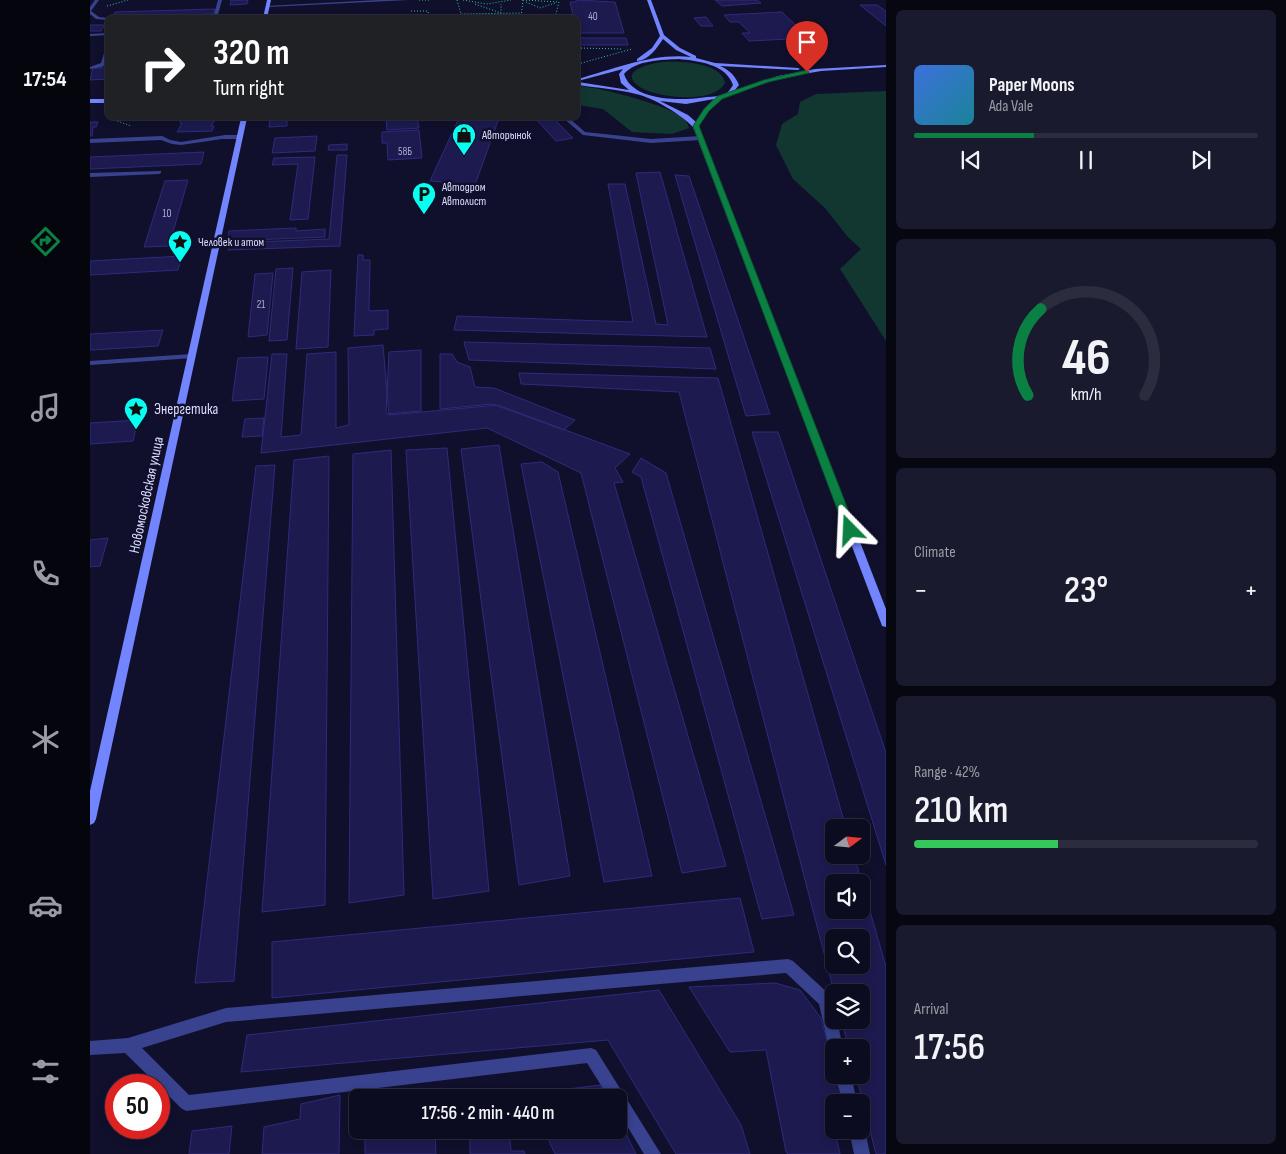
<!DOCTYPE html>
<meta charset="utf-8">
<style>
:root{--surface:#0c0c21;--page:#1a1a2e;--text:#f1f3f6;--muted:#9a9ba5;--line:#2c2c3f;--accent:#0b8043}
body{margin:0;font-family:"Sofia Sans Condensed",sans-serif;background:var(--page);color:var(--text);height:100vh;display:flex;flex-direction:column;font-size:19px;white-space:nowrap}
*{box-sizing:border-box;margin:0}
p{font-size:16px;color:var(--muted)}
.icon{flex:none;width:28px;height:28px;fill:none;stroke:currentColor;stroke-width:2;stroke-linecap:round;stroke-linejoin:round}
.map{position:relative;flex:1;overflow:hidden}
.drawer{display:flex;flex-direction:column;gap:10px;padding:10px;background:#070712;width:400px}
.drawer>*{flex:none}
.banner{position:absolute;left:15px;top:15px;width:475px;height:105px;border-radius:8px;box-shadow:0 2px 8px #0003,0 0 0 1px var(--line);background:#202124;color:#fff;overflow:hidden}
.needle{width:32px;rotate:74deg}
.fabs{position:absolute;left:735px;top:819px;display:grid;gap:10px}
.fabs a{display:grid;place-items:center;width:45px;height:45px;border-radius:8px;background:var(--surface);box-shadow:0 2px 8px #0003,0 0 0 1px var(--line);font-size:25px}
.speed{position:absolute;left:15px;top:1074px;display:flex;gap:10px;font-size:25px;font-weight:700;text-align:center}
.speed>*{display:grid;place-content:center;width:65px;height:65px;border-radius:50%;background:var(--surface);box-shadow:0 2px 8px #0003,0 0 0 1px var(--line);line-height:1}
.speed .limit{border:8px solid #d22;background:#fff;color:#111}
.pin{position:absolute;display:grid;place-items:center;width:42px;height:42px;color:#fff;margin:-51px -21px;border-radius:50% 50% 50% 0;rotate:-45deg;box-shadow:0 0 5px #0007}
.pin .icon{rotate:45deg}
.me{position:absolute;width:55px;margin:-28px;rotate:339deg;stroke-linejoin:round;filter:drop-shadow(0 0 4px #0008)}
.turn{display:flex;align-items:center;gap:18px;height:105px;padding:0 25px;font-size:22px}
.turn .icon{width:65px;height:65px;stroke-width:2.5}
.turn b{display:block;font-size:35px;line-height:42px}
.big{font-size:38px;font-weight:600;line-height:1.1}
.drawer .widget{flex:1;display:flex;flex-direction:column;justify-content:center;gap:8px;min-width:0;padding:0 18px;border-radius:8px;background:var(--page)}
.drawer .dial{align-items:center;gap:0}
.dial svg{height:130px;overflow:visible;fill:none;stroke:var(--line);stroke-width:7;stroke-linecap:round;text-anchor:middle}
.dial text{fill:var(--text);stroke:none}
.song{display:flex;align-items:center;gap:15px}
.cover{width:60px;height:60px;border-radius:8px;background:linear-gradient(135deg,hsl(220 70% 55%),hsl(190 70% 35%))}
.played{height:5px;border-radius:2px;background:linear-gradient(90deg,var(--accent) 35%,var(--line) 35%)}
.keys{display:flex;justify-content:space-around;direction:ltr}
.heat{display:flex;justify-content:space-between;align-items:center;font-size:28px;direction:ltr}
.charge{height:8px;border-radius:4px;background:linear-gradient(90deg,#34c759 42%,var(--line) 0)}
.trip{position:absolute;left:259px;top:1089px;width:278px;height:50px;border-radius:8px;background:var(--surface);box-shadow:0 2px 8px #0003,0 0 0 1px var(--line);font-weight:600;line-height:50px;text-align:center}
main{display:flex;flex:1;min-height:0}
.tabs{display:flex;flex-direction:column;width:90px;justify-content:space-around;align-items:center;background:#05050d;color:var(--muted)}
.tabs .icon{width:35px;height:35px}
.tabs .on{color:var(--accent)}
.tabs b{font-size:22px;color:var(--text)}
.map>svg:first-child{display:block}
.green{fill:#123730}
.building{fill:#1d1a4f;stroke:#2e2b7c;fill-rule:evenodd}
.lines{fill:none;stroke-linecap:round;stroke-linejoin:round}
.path{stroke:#29c5a3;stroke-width:1;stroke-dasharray:1 2;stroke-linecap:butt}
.lane{fill:#38428e;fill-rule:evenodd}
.secondary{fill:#7285ff;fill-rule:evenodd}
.route{fill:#0b8043;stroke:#07532c}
.labels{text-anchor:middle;stroke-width:5;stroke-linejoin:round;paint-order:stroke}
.far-number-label{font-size:11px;fill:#acacd3}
.far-poi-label{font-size:12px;fill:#dbddff;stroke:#10102c;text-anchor:start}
.poi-label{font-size:15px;fill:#dbddff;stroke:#10102c;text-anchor:start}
.street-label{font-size:15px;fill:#dbddff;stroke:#10102c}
</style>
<main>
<nav class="tabs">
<b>17:54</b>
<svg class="icon on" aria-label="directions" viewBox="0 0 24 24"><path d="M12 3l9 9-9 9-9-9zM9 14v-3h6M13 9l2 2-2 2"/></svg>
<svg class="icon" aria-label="music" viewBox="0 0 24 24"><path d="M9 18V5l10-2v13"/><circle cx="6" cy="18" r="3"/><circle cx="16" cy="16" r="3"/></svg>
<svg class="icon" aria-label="phone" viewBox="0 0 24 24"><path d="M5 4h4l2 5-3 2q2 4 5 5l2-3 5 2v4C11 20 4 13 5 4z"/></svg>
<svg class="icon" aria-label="climate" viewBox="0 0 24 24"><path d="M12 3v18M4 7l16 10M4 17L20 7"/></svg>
<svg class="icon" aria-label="car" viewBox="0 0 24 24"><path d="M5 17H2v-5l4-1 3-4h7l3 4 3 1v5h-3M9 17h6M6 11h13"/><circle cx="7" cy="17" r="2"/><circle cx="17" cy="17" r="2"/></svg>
<svg class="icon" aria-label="filters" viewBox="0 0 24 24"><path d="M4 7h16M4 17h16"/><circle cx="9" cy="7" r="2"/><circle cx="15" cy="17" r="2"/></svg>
</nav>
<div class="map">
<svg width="796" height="1154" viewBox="0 0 796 1154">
<rect width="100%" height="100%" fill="#10102c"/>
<!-- green -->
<path class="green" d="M573,62C589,61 632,62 635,83C624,105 563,98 547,85C529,70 563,63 573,62Z
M488,86C509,87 578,105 593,118C596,120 598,125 599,128L582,134L542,132L513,109L488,105Z
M796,91V341L750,269L771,249L757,236L735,208L703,179L686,145L692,124L708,114L710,102L726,94Z"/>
<!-- building -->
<path class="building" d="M141,0H158L157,4L140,5Z
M486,0L525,2L534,33H488V18H476V15H483L480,2H486Z
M625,0H667L671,3L632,6Z
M770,5H787L796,11V26Z
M125,9L123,14L22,18L25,12Z
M692,12L719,38L659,41L652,33H660L649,22H640L634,15Z
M616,17L623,26H611L604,18Z
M0,25H15L11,31H0Z
M488,38H536L538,45H488Z
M3,68H18V79L0,80Z
M126,118L121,126H124L122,131L87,132L92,123H90L91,119Z
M180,118H204H197V126L179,127Z
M296,118H327L329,128L297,130Z
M369,118H409L385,185L340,181Z
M445,118H463L483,138L466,141Z
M0,122H8L6,127H3L2,136H0Z
M329,130L332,158L298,160L297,143H292V132Z
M227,136L225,151L182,153L185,138Z
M257,144V150H238L239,145Z
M114,152L111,164L0,169V157Z
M247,155H257L250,246L138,250L140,243L239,239Z
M225,157L218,219L200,220L208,164L182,165L184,158Z
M570,172L617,337L364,330L367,316L543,322L518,184H535L566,324L578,325L546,173Z
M585,175L599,176L680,414L656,416Z
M98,180L79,246L54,247L75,181Z
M206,228V231L235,229V237L137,241L139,231Z
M268,255H273V260H280L279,311L298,310V329L284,330V335L264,336Z
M92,256L88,270L0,275V261Z
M203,268L197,340L179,341L186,269Z
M241,270L238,347L206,349L212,272Z
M183,273L177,335L158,337L165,274Z
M73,330L68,346L0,350V334Z
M374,342L620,348L626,369L379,360Z
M293,345L299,415L408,405L540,454L525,468L533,482L524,483L636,866L592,873L491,473L397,428L171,453L182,354H197L191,437L211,435L217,354L246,352V428L259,425L258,348Z
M331,350V411L296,414L299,352Z
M350,354H362L367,362L380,367L385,387L404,388L485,420L474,430L402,404L350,409Z
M178,357L174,399L142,401L148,358Z
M429,373L628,378L756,828H744V855H764L796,967V1154H786L766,1075H771V1048H759L751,1020H771V992H744L589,392L431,384ZM744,882H771V910H744ZM744,938H771V965H744Z
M174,418L172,436L152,437L155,419Z
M48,420L43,441L0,444V423Z
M662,432H688L796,753V865Z
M409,445L480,876L429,885L371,449Z
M357,448L399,891L343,899L316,450Z
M301,450L314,895L259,903L263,454Z
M239,456L235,905L172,912L204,460Z
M551,458L576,473L704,915L672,919L551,477L542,472Z
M452,462L468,472L562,876L514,882L431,464Z
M185,465L144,981L105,983L166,466Z
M18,538L10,566L0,567V540Z
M650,898L664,952L182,998V942Z
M685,983L710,990L731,1018L744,1067V1075H746L753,1102H744V1130H760L761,1135L746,1137L750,1154H698L696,1152L676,1050L640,1052L599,987Z
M569,990L651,1125L660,1154H586L518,1040L151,1072L157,1035Z
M510,1085L517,1098H439L438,1094Z
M250,1095L249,1154H172L174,1127L210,1119L211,1104Z
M528,1118L546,1154H465L454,1130H528Z
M142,1126L139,1154H99L102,1131Z
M275,1130H345L346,1154H275Z
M380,1130H403V1133L419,1131L421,1151H434L435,1154H380Z"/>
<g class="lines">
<!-- path -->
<path class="path" d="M329,0H339
M367,0L371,14L431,13
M373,0L397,4L421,0
M433,0L469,2L465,18
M433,0L431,17L455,18
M436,2L450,8L465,3
M385,4L411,13V4
M17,6L38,0
M321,11H338L339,18
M488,48L532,49
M488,64L542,49
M19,118L41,126"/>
<!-- lane -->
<path class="lane" d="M5,0H9L1,11L9,17L18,18V20L6,19L0,14V7Z
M128,0H132L127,18H123Z
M288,0H319L178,7L176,6Z
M18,33V35L0,36V34Z
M18,46L16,60H18V63L12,67L0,69V67L11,63L16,47Z
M473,118H479L495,132L561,139L611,136L614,138L611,140L561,143L493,135Z
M135,135H150L153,137L150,139H132L91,145L82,144L71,140L0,143V139L72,136L80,140L91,142Z
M71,171V173L69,174L0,177V173Z
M101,354L105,356L104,358L0,365V361Z
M698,959L703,961L740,995L744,1007V1020H747L753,1048H744V1054L741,1053L739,1048L729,1004L696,973L136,1022L52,1048L99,1095L501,1048L506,1050L571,1154H554L528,1111V1098H519L497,1063L96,1111L91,1108L35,1053L0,1055V1041L38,1038L136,1008Z
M745,1075H761L767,1102H753Z
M771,1124L775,1130L780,1154H764L759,1130H771Z"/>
<!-- secondary -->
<path class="secondary" d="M177,0H181L177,18H173Z
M557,0H561L574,35L590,48L606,56V58L625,63L708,68L710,69L708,70L630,66C639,70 645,75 649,85L645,90L688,76L725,69L796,65V67L731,71L691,78L631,98L618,111L609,126L796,609V627L792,626L791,623L603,127C592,115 562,97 546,94C527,89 507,88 488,85V82L539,90L531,83L529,74L533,69L488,81V79C525,69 562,53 601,57L586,50L573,39C567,48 559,60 547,61V59L562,48L570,36ZM589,59C608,61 636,64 643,85C641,88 639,92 636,93C630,96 623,97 617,97C592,101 543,102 534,74C546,60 571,60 589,59ZM624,99L614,109L606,122L598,115L570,101L596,104Z
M0,99H18V103H0Z
M151,118H157L6,819L4,823L0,825V791Z"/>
</g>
<!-- route -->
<path class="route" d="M717,70L719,73L678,82L632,99L619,111L609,126L766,530L760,534L755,530L603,126L614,109L628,96L674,80Z"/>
<!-- icons -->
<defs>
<g id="shop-pin" transform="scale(1.25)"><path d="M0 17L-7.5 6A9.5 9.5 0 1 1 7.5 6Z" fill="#07fff1" stroke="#10102c"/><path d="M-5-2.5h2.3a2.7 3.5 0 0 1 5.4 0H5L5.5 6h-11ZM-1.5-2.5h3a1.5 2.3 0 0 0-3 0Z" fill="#111"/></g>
<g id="parking-pin" transform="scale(1.25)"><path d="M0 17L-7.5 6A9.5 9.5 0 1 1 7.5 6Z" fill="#07fff1" stroke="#10102c"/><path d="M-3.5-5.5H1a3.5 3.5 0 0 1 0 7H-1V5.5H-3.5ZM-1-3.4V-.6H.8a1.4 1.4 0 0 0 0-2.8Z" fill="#111"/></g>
<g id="sight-pin" transform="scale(1.25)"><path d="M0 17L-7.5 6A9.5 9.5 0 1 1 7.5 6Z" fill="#07fff1" stroke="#10102c"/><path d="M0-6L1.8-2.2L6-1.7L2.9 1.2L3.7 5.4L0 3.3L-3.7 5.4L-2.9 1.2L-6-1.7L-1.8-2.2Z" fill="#111"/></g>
</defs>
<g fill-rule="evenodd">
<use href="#shop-pin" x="374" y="135"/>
<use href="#parking-pin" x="334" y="194"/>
<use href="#sight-pin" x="90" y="242"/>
<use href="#sight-pin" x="46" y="409"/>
</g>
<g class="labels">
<!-- far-number labels -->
<g class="far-number-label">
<text x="503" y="20">40</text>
<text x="315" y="155">58Б</text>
<text x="77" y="217">10</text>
<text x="171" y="308">21</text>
</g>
<!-- far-poi labels -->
<g class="far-poi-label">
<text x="392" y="139">Авторынок</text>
<text x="352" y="191">Автодром<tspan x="352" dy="14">Автолист</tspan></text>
<text x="108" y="246">Человек и атом</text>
</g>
<!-- poi labels -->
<g class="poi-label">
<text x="64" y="414">Энергетика</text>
</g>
<!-- street labels -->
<g class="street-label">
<text transform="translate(56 495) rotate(-78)" y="5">Новомосковская улица</text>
</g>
</g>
</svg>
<div class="fabs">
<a><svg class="needle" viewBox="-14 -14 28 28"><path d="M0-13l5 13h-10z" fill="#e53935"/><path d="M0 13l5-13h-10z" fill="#9a9ba5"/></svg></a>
<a><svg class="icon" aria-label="sound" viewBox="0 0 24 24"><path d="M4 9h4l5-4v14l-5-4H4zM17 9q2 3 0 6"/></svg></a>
<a><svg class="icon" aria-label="search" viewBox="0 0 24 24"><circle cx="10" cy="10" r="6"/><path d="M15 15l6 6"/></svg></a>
<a><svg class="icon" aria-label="layers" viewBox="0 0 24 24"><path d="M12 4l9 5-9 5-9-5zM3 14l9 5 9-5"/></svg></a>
<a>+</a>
<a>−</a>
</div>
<div class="speed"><div class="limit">50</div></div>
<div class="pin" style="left:717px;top:72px;background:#d93025"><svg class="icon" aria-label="arrive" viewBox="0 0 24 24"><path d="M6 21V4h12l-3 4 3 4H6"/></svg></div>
<svg class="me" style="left:760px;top:530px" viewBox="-20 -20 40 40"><path d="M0-17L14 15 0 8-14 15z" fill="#0b8043" stroke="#fff" stroke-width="4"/></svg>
<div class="trip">17:56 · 2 min · 440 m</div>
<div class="banner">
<div class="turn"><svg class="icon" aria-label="right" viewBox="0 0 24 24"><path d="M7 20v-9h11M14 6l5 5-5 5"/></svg><div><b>320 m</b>Turn right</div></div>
</div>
</div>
<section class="drawer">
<div class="widget">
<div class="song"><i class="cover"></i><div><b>Paper Moons</b><p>Ada Vale</p></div></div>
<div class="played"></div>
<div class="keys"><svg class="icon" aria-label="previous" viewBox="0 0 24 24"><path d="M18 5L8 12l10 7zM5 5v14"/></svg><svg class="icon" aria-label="pause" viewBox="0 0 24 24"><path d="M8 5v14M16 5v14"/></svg><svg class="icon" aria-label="next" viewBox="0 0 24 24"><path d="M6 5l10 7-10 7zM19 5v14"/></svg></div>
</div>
<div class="widget dial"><svg viewBox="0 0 100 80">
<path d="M14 69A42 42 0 1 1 86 69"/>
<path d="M14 69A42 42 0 0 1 22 16" stroke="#0b8043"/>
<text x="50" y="56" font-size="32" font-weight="700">46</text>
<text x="50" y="72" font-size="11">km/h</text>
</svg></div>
<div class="widget"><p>Climate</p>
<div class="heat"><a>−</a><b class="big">23°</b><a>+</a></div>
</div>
<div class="widget"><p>Range · 42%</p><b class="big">210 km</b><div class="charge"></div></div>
<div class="widget"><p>Arrival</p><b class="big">17:56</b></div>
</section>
</main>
